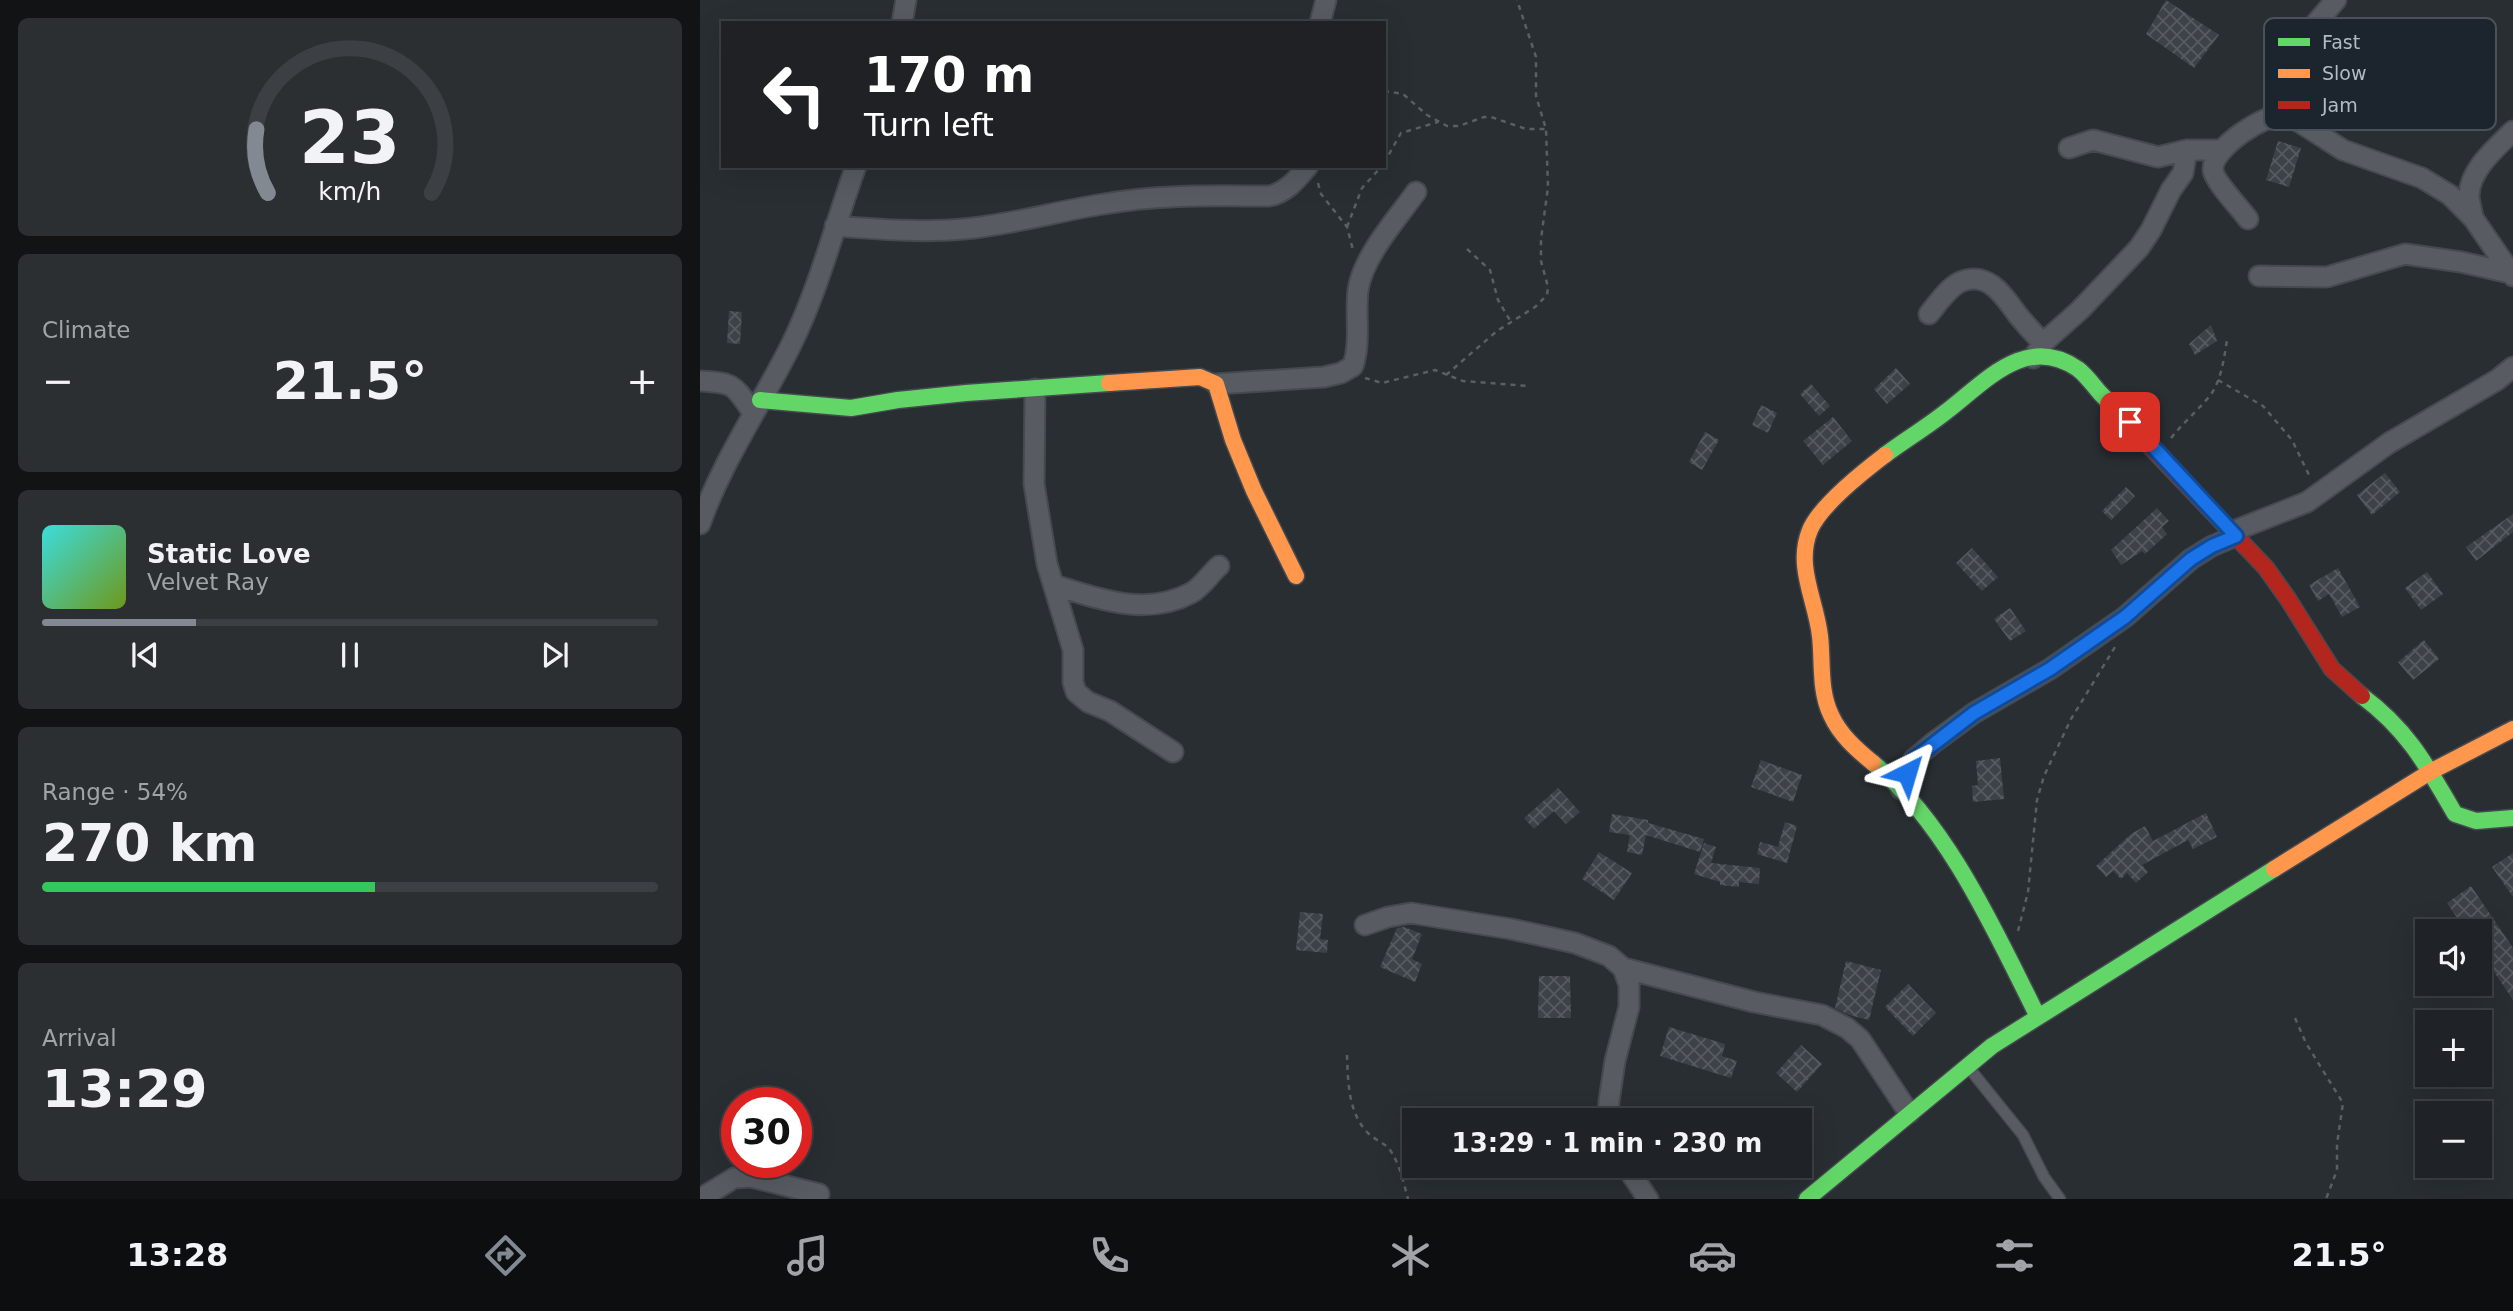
<!DOCTYPE html>
<meta charset="utf-8">
<style>
:root{--surface:#1f2226;--page:#2c2f32;--text:#f1f3f6;--muted:#a1a4a7;--line:#3c3f43;--accent:#828992}
body{margin:0;font-family:"DejaVu Sans",sans-serif;background:var(--page);color:var(--text);height:100vh;display:flex;flex-direction:column;font-size:26px;white-space:nowrap}
*{box-sizing:border-box;margin:0}
p{font-size:23px;color:var(--muted)}
.icon{flex:none;width:38px;height:38px;fill:none;stroke:currentColor;stroke-width:2;stroke-linecap:round;stroke-linejoin:round}
.map{position:relative;flex:1;overflow:hidden}
.sheet{display:flex;flex-direction:column;gap:18px;padding:18px;background:#111315;width:700px}
.sheet>*{flex:none}
.guide{position:absolute;left:21px;top:21px;width:665px;height:147px;border-radius:0px;box-shadow:0 7px 28px #0002,0 0 0 2px var(--line);background:#202124;color:#fff;overflow:hidden}
.tools{position:absolute;left:1715px;top:919px;display:grid;gap:14px}
.tools a{display:grid;place-items:center;width:77px;height:77px;border-radius:0px;background:var(--surface);box-shadow:0 7px 28px #0002,0 0 0 2px var(--line);font-size:35px}
.speed{position:absolute;left:21px;top:1087px;display:flex;gap:14px;font-size:35px;font-weight:700;text-align:center}
.speed>*{display:grid;place-content:center;width:91px;height:91px;border-radius:50%;background:var(--surface);box-shadow:0 7px 28px #0002,0 0 0 2px var(--line);line-height:1}
.speed .limit{border:10px solid #d22;background:#fff;color:#111}
.pin{position:absolute;display:grid;place-items:center;width:60px;height:60px;color:#fff;margin:-30px;border-radius:14px;box-shadow:0 4px 10px #0006}
.me{position:absolute;width:77px;margin:-38px;rotate:40deg;stroke-linejoin:round;filter:drop-shadow(0 0 5px #0008)}
.turn{display:flex;align-items:center;gap:24px;height:147px;padding:0 28px;font-size:32px}
.turn .icon{width:91px;height:91px;stroke-width:2.5}
.turn b{display:block;font-size:49px;line-height:60px}
.big{font-size:52px;font-weight:800;line-height:1.1}
.sheet .widget{flex:1;display:flex;flex-direction:column;justify-content:center;gap:10px;min-width:0;padding:0 24px;border-radius:10px;background:var(--page)}
.sheet .dial{align-items:center;gap:0}
.dial svg{height:182px;overflow:visible;fill:none;stroke:var(--line);stroke-width:7;stroke-linecap:round;text-anchor:middle}
.dial text{fill:var(--text);stroke:none}
.song{display:flex;align-items:center;gap:21px}
.cover{width:84px;height:84px;border-radius:10px;background:linear-gradient(135deg,hsl(180 70% 55%),hsl(80 70% 35%))}
.played{height:7px;border-radius:4px;background:linear-gradient(90deg,var(--accent) 25%,var(--line) 25%)}
.keys{display:flex;justify-content:space-around;direction:ltr}
.heat{display:flex;justify-content:space-between;align-items:center;font-size:38px;direction:ltr}
.charge{height:10px;border-radius:5px;background:linear-gradient(90deg,#34c759 54%,var(--line) 0)}
.trip{position:absolute;left:702px;top:1108px;width:410px;height:70px;border-radius:0px;background:var(--surface);box-shadow:0 7px 28px #0002,0 0 0 2px var(--line);font-weight:800;line-height:70px;text-align:center}
.tab-bar{display:flex;height:112px;justify-content:space-around;align-items:center;background:#0c0e0f;color:var(--muted)}
.tab-bar .icon{width:49px;height:49px}
.tab-bar .active{color:var(--accent)}
.tab-bar b{font-size:32px;color:var(--text)}
main{display:flex;flex:1;min-height:0}
.map>svg:first-child{display:block}
.building{fill:url(#building-cross-hatch)}
.lines{fill:none;stroke-linecap:round;stroke-linejoin:round}
.lane-casing{stroke:#464a50;stroke-width:13}
.street-casing{stroke:#464a50;stroke-width:23}
.fast-casing{stroke:#464a50;stroke-width:19}
.slow-casing{stroke:#464a50;stroke-width:19}
.jam-casing{stroke:#464a50;stroke-width:19}
.path{stroke:#5a5f64;stroke-width:2.5;stroke-dasharray:5 5;stroke-linecap:butt}
.lane{stroke:#585c62;stroke-width:10}
.street{stroke:#585c62;stroke-width:19}
.fast{stroke:#63d668;stroke-width:16}
.slow{stroke:#ff974d;stroke-width:16}
.jam{stroke:#b3261e;stroke-width:16}
.route-casing{stroke:#114b97;stroke-width:18}
.route{stroke:#1a73e8;stroke-width:12}
.key{fill:#1c242d;stroke:#49515b;stroke-width:2}
.key-label{font-size:19px;fill:#b2bac5}
</style>
<main>
<section class="sheet">
<div class="widget dial"><svg viewBox="0 0 100 80">
<path d="M14 69A42 42 0 1 1 86 69"/>
<path d="M14 69A42 42 0 0 1 9 41" stroke="#828992"/>
<text x="50" y="56" font-size="32" font-weight="700">23</text>
<text x="50" y="72" font-size="11">km/h</text>
</svg></div>
<div class="widget"><p>Climate</p>
<div class="heat"><a>−</a><b class="big">21.5°</b><a>+</a></div>
</div>
<div class="widget">
<div class="song"><i class="cover"></i><div><b>Static Love</b><p>Velvet Ray</p></div></div>
<div class="played"></div>
<div class="keys"><svg class="icon" aria-label="previous" viewBox="0 0 24 24"><path d="M18 5L8 12l10 7zM5 5v14"/></svg><svg class="icon" aria-label="pause" viewBox="0 0 24 24"><path d="M8 5v14M16 5v14"/></svg><svg class="icon" aria-label="next" viewBox="0 0 24 24"><path d="M6 5l10 7-10 7zM19 5v14"/></svg></div>
</div>
<div class="widget"><p>Range · 54%</p><b class="big">270 km</b><div class="charge"></div></div>
<div class="widget"><p>Arrival</p><b class="big">13:29</b></div>
</section>
<div class="map">
<svg width="1813" height="1199" viewBox="0 0 1813 1199">
<defs>
<pattern id="building-cross-hatch" width="8" height="8" patternUnits="userSpaceOnUse" patternTransform="scale(1.75)"><rect width="8" height="8" fill="#3d4248"/><path d="M0 0l8 8M0 8l8-8" fill="none" stroke="#575b61"/></pattern>
</defs>
<rect width="100%" height="100%" fill="#292e33"/>
<!-- building -->
<path class="building" d="M1466,0L1519,35L1494,68L1446,34Z
M1578,141L1601,148L1589,187L1566,180Z
M29,311L42,312L40,344L27,343Z
M1511,325L1517,341L1495,355L1489,344Z
M1196,368L1210,384L1187,404L1174,389Z
M1111,384L1130,406L1119,416L1100,394Z
M1061,405L1077,413L1068,433L1052,425Z
M1133,417L1152,441L1123,465L1103,441Z
M1005,432L1019,440L1002,470L989,462Z
M1685,473L1700,492L1672,515L1657,495Z
M1426,487L1435,496L1411,520L1402,511Z
M1457,508L1469,521L1462,527L1467,534L1445,554L1442,551L1421,565L1411,550Z
M1813,514V532L1776,561L1766,547Z
M1272,548L1298,577L1282,591L1256,563Z
M1638,568L1660,607L1642,617L1629,594L1618,601L1609,585Z
M1727,572L1743,594L1721,610L1705,588Z
M1310,608L1326,631L1310,641L1294,619Z
M1724,640L1739,659L1713,680L1698,662Z
M1300,758L1304,799L1273,802L1272,786L1278,785L1276,761Z
M1061,760L1102,775L1093,802L1051,787Z
M858,788L880,812L866,824L854,811L834,829L824,818Z
M1506,813L1517,837L1493,849L1488,840L1442,865L1448,872L1436,883L1427,873L1421,879L1413,871L1406,877L1396,866L1431,834L1445,826L1453,841Z
M912,814L948,820V823L1004,839L1000,852L946,835L942,855L927,852L930,835L909,832Z
M1085,822L1097,826L1087,863L1057,854L1060,842L1078,847Z
M1004,843L1016,847L1011,863L1060,868L1059,884L1039,882V887L1020,885V882L994,874Z
M899,852L932,873L914,900L882,879Z
M1813,853V897L1792,867Z
M1771,886L1813,948V1000L1780,951V931H1766L1747,903Z
M600,912L623,914L620,939L628,940L627,953L596,950Z
M704,927L722,934L712,959L722,964L715,982L680,967L697,928Z
M1146,961L1181,970L1169,1020L1149,1015L1135,1008Z
M839,976H870L871,1018H838Z
M1208,984L1236,1013L1213,1036L1185,1007Z
M969,1027L1025,1044L1022,1056L1037,1061L1031,1078L960,1056Z
M1101,1045L1122,1064L1097,1092L1076,1073Z"/>
<g class="lines">
<!-- lane casing -->
<g class="lane-casing">
<path id="lane" d="M1269,1068L1323,1135L1344,1177L1360,1199"/>
</g>
<!-- street casing -->
<g class="street-casing">
<path id="street" d="M202,23L206,0
M620,23L626,0
M1578,113C1575,67 1607,33 1636,0
M1369,148L1393,140L1458,157L1487,150H1522
M1773,218C1772,210 1769,202 1769,195C1770,169 1796,148 1813,131
M1548,219C1540,208 1514,181 1513,170C1511,148 1567,112 1587,114L1643,150L1722,178L1750,195L1773,218L1813,276
M135,226C177,229 221,233 263,229C311,225 357,211 404,204C459,194 514,196 569,196C586,193 597,179 608,166
M1559,276L1627,277L1705,254L1761,262L1810,273
M1229,314C1238,303 1248,288 1260,282C1288,270 1304,296 1317,314C1325,324 1334,334 1343,343
M1333,358L1343,343L1380,310L1439,248L1451,230L1471,190L1483,173L1487,150
M0,381C35,383 33,384 53,413
M516,384L624,377L641,373L653,366C661,341 655,316 658,290C663,256 697,219 716,192
M335,389L334,484L347,564L373,650V682L376,692L388,702L410,711L473,752
M0,524C23,459 62,404 92,343C119,288 135,224 156,166
M1531,532L1607,502L1689,443L1797,380L1813,367
M354,585C399,599 446,617 491,593C501,588 510,574 519,566
M1201,789L1214,759L1233,743L1274,713L1350,669L1425,617L1491,559L1512,546L1536,536
M665,925L688,917L711,913L811,929L875,943L909,956L923,968L929,985V1007L915,1061L909,1101L908,1120
M923,968L1054,1002L1122,1015L1147,1028L1160,1039L1209,1113
M926,1166L948,1199
M0,1199L34,1178L51,1177L119,1194"/>
</g>
<!-- fast casing -->
<g class="fast-casing">
<path id="fast" d="M60,400L151,408L198,400L266,393L409,383
M1185,455C1205,440 1227,427 1247,411C1285,382 1326,333 1378,369C1386,375 1393,385 1400,393C1415,408 1430,424 1444,440
M1662,696C1708,730 1727,766 1755,814L1776,821L1813,818
M1173,763C1247,823 1296,933 1338,1017
M1107,1199L1292,1046L1574,869"/>
</g>
<!-- slow casing -->
<g class="slow-casing">
<path id="slow" d="M409,383L500,377L516,384L533,440L554,491L596,576
M1173,763C1156,749 1140,735 1131,715C1119,690 1123,662 1120,636C1116,600 1095,566 1110,530C1120,506 1164,471 1185,455
M1574,869L1730,772L1813,729"/>
</g>
<!-- jam casing -->
<g class="jam-casing">
<path id="jam" d="M1444,440L1566,568L1588,599L1632,669L1662,696"/>
</g>
<!-- path -->
<path class="path" d="M684,91L703,94L727,115L747,126H759L784,117H791L826,129H846
M684,163L701,133L738,122
M618,183L621,194L647,227L653,250
M647,227L662,188L682,166
M767,249L790,270L798,300L811,322
M746,375L797,331L835,307L847,295L848,287L841,261V239L848,187L846,129L836,96V57L817,0
M665,378L682,383L735,370L763,381L828,386
M1518,380L1563,406L1592,440L1611,479
M1471,438C1483,423 1497,411 1509,397C1521,382 1524,359 1527,340
M1318,931L1328,892L1337,800L1344,776L1371,719L1415,647
M1595,1018L1606,1043L1643,1103L1637,1144V1170L1626,1199
M647,1055C648,1081 648,1112 667,1132C675,1141 687,1143 692,1153C700,1166 704,1184 708,1199"/>
<!-- lane -->
<use href="#lane" class="lane"/>
<!-- street -->
<use href="#street" class="street"/>
<!-- fast -->
<use href="#fast" class="fast"/>
<!-- slow -->
<use href="#slow" class="slow"/>
<!-- jam -->
<use href="#jam" class="jam"/>
</g>
<g class="lines">
<!-- route casing -->
<g class="route-casing">
<path id="route" d="M1207,773L1214,759L1274,713L1350,669L1425,617L1491,559L1512,546L1536,536L1430,422"/>
</g>
<!-- route -->
<use href="#route" class="route"/>
</g>
<!-- legend -->
<rect x="1564" y="18" width="232" height="112" rx="10" class="key"/>
<rect x="1578" y="38" width="32" height="8" fill="#63d668"/>
<rect x="1578" y="69" width="32" height="9" fill="#ff974d"/>
<rect x="1578" y="101" width="32" height="8" fill="#b3261e"/>
<g class="key-label">
<text x="1622" y="49">Fast</text>
<text x="1622" y="80">Slow</text>
<text x="1622" y="112">Jam</text>
</g>
</svg>
<div class="tools">
<a><svg class="icon" aria-label="sound" viewBox="0 0 24 24"><path d="M4 9h4l5-4v14l-5-4H4zM17 9q2 3 0 6"/></svg></a>
<a>+</a>
<a>−</a>
</div>
<div class="speed"><div class="limit">30</div></div>
<div class="pin" style="left:1430px;top:422px;background:#d93025"><svg class="icon" aria-label="arrive" viewBox="0 0 24 24"><path d="M6 21V4h12l-3 4 3 4H6"/></svg></div>
<svg class="me" style="left:1207px;top:773px" viewBox="-20 -20 40 40"><path d="M0-17L14 15 0 8-14 15z" fill="#1a73e8" stroke="#fff" stroke-width="4"/></svg>
<div class="trip">13:29 · 1 min · 230 m</div>
<div class="guide">
<div class="turn"><svg class="icon" aria-label="left" viewBox="0 0 24 24"><path d="M17 20v-9H6M10 6l-5 5 5 5"/></svg><div><b>170 m</b>Turn left</div></div>
</div>
</div>
</main>
<nav class="tab-bar">
<b>13:28</b>
<svg class="icon active" aria-label="directions" viewBox="0 0 24 24"><path d="M12 3l9 9-9 9-9-9zM9 14v-3h6M13 9l2 2-2 2"/></svg>
<svg class="icon" aria-label="music" viewBox="0 0 24 24"><path d="M9 18V5l10-2v13"/><circle cx="6" cy="18" r="3"/><circle cx="16" cy="16" r="3"/></svg>
<svg class="icon" aria-label="phone" viewBox="0 0 24 24"><path d="M5 4h4l2 5-3 2q2 4 5 5l2-3 5 2v4C11 20 4 13 5 4z"/></svg>
<svg class="icon" aria-label="climate" viewBox="0 0 24 24"><path d="M12 3v18M4 7l16 10M4 17L20 7"/></svg>
<svg class="icon" aria-label="car" viewBox="0 0 24 24"><path d="M5 17H2v-5l4-1 3-4h7l3 4 3 1v5h-3M9 17h6M6 11h13"/><circle cx="7" cy="17" r="2"/><circle cx="17" cy="17" r="2"/></svg>
<svg class="icon" aria-label="filters" viewBox="0 0 24 24"><path d="M4 7h16M4 17h16"/><circle cx="9" cy="7" r="2"/><circle cx="15" cy="17" r="2"/></svg>
<b>21.5°</b>
</nav>
